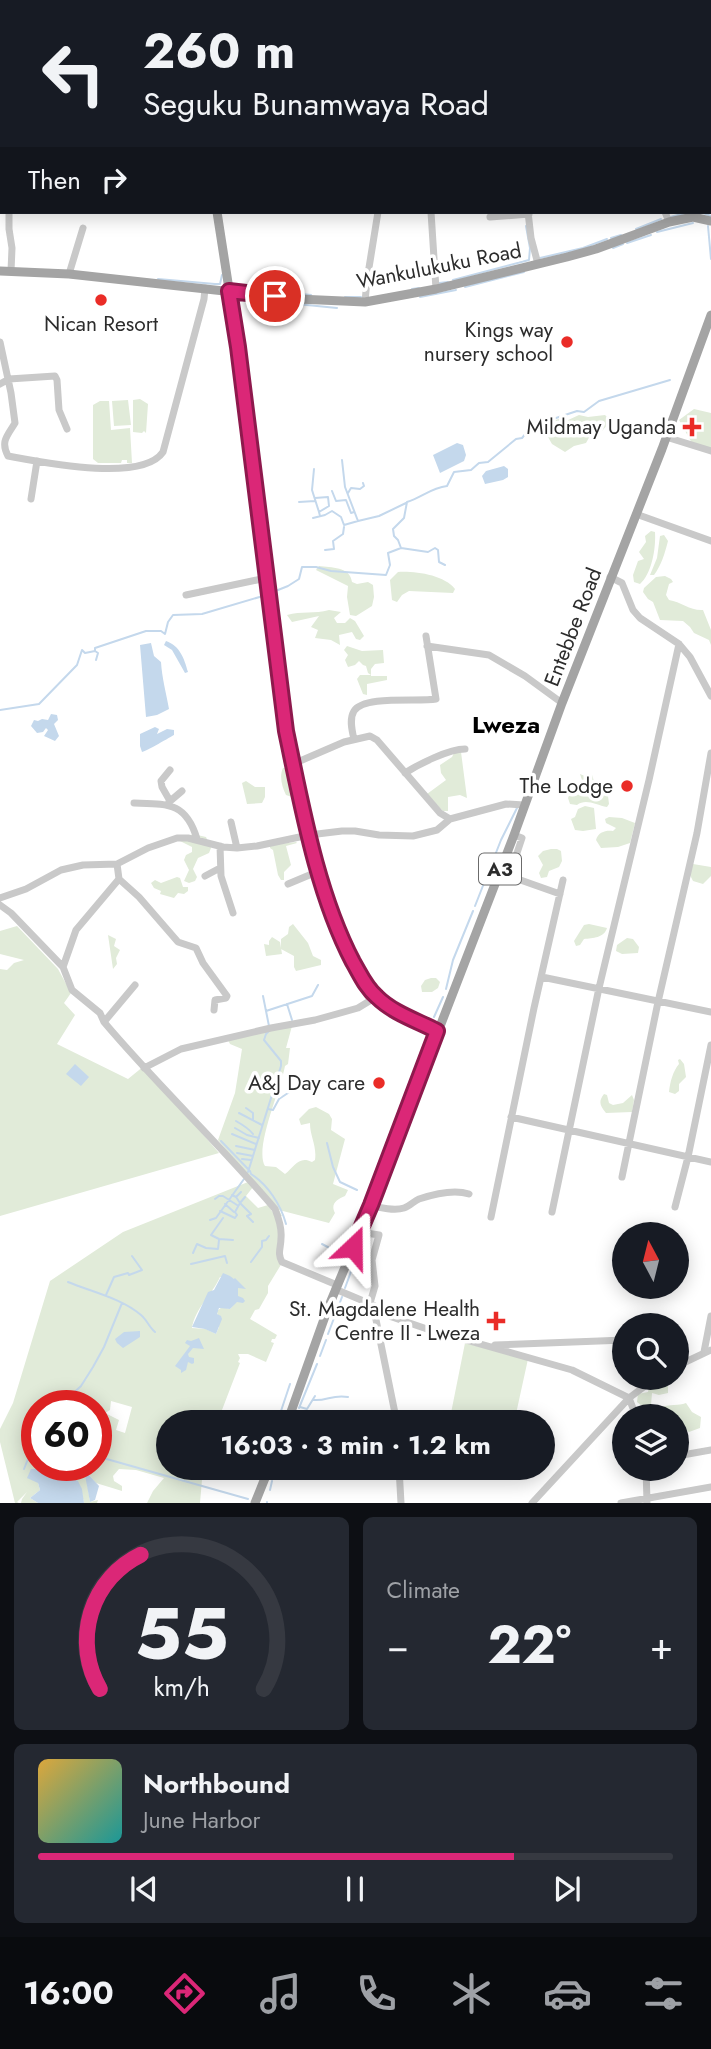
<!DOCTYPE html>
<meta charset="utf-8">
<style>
:root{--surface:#171b24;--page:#242831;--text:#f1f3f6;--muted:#9ea1a6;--line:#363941;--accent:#db2777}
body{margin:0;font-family:Jost,sans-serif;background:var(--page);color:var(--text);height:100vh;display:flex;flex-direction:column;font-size:26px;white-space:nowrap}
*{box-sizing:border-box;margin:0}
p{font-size:23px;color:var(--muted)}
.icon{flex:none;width:38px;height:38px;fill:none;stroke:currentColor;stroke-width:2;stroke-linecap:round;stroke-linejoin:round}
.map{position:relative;height:1503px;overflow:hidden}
.details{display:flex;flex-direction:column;gap:14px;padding:14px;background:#0d0f14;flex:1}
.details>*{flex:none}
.banner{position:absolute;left:0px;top:0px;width:712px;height:214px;box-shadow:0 4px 18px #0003;background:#171b24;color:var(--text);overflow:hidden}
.needle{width:46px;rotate:353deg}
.buttons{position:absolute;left:612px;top:1222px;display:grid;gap:14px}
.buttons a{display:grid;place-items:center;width:77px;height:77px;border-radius:50%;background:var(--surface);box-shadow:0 4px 18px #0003;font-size:35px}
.speed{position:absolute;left:21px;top:1390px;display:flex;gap:14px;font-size:35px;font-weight:700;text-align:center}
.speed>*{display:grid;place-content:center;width:91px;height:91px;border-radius:50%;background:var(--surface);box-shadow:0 4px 18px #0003;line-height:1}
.speed .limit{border:10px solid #d22;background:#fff;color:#111}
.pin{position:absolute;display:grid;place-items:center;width:60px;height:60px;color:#fff;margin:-30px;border:4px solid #fff;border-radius:50%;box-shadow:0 2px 7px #0007}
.me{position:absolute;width:77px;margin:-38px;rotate:23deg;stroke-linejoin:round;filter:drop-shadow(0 0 5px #0008)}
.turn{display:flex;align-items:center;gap:24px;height:147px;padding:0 28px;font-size:32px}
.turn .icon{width:91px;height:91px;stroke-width:2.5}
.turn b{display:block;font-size:49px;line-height:60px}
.then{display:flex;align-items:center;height:66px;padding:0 28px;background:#0003;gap:14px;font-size:26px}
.big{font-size:52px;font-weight:700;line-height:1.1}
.details .card{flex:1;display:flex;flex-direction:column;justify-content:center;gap:10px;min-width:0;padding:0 24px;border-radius:10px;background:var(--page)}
.details .dial{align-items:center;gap:0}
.dial svg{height:182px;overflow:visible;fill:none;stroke:var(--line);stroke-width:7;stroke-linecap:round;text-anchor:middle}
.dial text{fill:var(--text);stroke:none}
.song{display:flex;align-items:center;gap:21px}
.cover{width:84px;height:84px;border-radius:10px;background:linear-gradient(135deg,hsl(40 70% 55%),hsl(180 70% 35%))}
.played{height:7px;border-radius:4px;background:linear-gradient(90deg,var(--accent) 75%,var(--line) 75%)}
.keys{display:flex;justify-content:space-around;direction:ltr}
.heat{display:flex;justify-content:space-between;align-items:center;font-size:38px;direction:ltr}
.details .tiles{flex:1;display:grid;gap:14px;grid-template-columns:1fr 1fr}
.card:last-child{grid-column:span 2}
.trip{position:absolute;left:156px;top:1410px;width:399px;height:70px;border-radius:35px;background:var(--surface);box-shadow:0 4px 18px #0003;font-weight:700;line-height:70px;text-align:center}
.menu{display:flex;height:112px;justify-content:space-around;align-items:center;background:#090b0e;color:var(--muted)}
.menu .icon{width:49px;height:49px}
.menu .on{color:var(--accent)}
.menu b{font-size:32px;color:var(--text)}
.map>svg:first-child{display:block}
.green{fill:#e1ebd9;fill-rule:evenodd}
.water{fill:#c4d8ec}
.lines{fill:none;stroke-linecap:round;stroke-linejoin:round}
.stream{stroke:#c4d8ec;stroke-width:2}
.minor{stroke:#c9c9c9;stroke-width:7}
.major{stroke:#a4a4a4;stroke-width:9}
.route-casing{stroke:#8e194d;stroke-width:18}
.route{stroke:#db2777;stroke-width:12}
.poi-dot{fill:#ea2c27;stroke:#fff;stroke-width:2.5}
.labels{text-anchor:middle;stroke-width:7;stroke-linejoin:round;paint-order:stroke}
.shield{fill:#fff;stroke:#6b6b6b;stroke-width:2}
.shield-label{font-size:19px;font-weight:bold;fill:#2c2c2c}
.street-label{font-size:21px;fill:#2c2c2c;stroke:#fff}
.poi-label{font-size:21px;fill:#2c2c2c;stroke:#fff;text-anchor:end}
.quarter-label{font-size:24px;font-weight:bold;fill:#000;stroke:#fff}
</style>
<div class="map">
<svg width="711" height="1503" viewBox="0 0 711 1503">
<rect width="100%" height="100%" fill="#fff"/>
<!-- green -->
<path class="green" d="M140,399L148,404L146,433L144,431L142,433L133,432V400Z
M128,400L131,425L114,426L112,401Z
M100,401H109L111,430L130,428L132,463H127V460H122L121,463H98L93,459V405Z
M694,409L711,413V449L693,445L679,420Z
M579,415L588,417L605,415L611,421L601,432L590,425L581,429L591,434L586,443L574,446L565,452L552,444L548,437L540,429L541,424L559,419L566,421Z
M651,531L655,532C656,548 652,573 640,584L634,582L633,575L638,561L644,559L639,552L646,542L645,536Z
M664,535L668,541C665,553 661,566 654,575H650L657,558L660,536Z
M319,566C331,568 350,566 352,582L357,584L368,582L373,585L374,597L372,606L356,616L350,615L347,597L348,586L316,570Z
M398,572C416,571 444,575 455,589L453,593L409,591L402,595L397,602L392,600L390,580Z
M665,576L671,579L673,582L669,584L666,595L669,600C681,602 691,611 703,610L711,630V645L709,640L694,633L690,627L683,621L660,620L653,602L648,599L643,592L644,588L656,577Z
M329,610L341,612L334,618L337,623H345L350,618L355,621L364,636L360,640L356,639L352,632L339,635L340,645L331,640L315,638L318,630L311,627L319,616L292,622L287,615C301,611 315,614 329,610Z
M347,646L362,651L383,650L384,663L375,664L371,669V676H387V680L367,684V695L363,694L357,679L360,675H371L368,673L366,666L363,665L359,661L355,665L348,667L345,660L348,655L344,650Z
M461,752L467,798L460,795L448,797V811H443L427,794L446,780L441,773L440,765L452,757L454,753Z
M283,768H289L292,779L299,784L296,795L292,797L286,795C282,787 279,776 283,768Z
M580,774L587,777L592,775L594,781L602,783L603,792L608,796L609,804L607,807C596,805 586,798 577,805L570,804L568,798L570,793H582L585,789Z
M246,781L255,787H265V797L262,803L247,804L242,783Z
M585,806L594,808L596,829L583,831L575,830L571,819L575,817L578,809Z
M609,817L622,818L635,823L630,843L618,847L601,848L596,840C598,832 606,830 613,831L616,828L606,823L605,819Z
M193,834L206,837L211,848L209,853L198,858L193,869L197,877L195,881L189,883L184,881L189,870L184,860L186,855L192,852V847L178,840Z
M296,842L297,843L286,846L291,865L284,872V880H281L278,875L273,850L270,848V845Z
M551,849H557L561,851L562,861L559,867L549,871L547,877L541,878L539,873L543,865L538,856L543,851Z
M693,864L711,867V876L703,884L693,881L690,875Z
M177,877L180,878L183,887H188V891L184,894L178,893L174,898L160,894L161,891L154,888L151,883L155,880L161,883Z
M293,924L308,943L313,956L321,960V965L296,971L294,967V956L281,949V939L288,934L289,927Z
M589,924L607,928C604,938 593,938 584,939L580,945L576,946L574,941L584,925Z
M17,926L58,969L71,993L64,1003L75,1015L57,1044L128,1079L144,1066L219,1153L0,1216V969L7,970L14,963L24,960L0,954V931Z
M108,935L116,939L114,946L120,950L116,958L117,964L113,969Z
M272,937L280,942L282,954L266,956L264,944L269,945V941Z
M627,938L633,939L639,947L638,953L622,954L616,951L617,945Z
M431,978H436L440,982L438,988L432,992H422L421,986L425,980Z
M292,1026L286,1048H290L288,1064L285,1066C281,1089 254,1148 265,1166L276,1167L285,1174C294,1167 299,1155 312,1162L315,1160C317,1145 310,1137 310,1123L301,1125L299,1119L309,1109L316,1107L329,1114L332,1119L331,1130L345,1139L333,1184L348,1190L345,1196C337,1199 330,1204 335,1213L329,1223L279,1210L282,1216H280L218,1140L235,1093L242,1049L230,1044L228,1040Z
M680,1059L684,1064L686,1077L679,1084V1091L675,1094L669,1092C670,1082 673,1071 679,1064L678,1060Z
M604,1094L607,1095L609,1103L613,1105L623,1103L632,1095L634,1100L632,1112L606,1113C600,1105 598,1102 604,1094Z
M248,1182L253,1187L246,1196L258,1208L268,1205L277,1219L282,1263L268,1286V1293L259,1309L255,1310L250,1319L277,1335L275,1339H272L271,1342L274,1343L266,1362L248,1354H238L240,1358L238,1362L240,1363L217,1423H168V1468H203L200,1503H147L153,1491L164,1478L136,1470L119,1469L113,1476L114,1481L122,1486V1491L96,1483L88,1474L86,1475L90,1502L98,1500L97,1503H84C80,1478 73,1481 53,1469L38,1483L40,1490L30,1498L38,1503H21L22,1499L27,1492L17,1502L19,1503H15L0,1442V1429L13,1403L50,1281L123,1232ZM220,1277L234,1279L238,1288L237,1301L230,1309L222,1307L217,1311L219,1327L216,1334L206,1329L192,1328C195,1308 212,1295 220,1277ZM111,1401L132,1407L125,1433L116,1430L119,1420L105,1413L110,1410ZM37,1405H96V1410L99,1412L96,1424L102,1425L100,1434L112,1440L108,1446L107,1454H100L96,1452V1465H37Z
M465,1343L528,1359L514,1423H449Z
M662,1377L668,1383V1393L659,1395L652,1393L651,1405L642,1406L637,1402L638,1394L648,1392L649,1386Z
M686,1403L692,1412L701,1417L700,1428L689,1432L677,1426V1416H672L662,1407C670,1404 678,1406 686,1403Z"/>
<!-- water -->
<path class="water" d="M457,443L463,445L466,455L464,461L440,473L433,455Z
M504,466L508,469V477L503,480L485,484L482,476L486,471Z
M166,641C180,646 184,658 188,672L185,673L172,650L164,645Z
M151,643L154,656L161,662C162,678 166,692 169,709L157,715L146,717L140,645Z
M51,714L57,715L58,720L54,724L59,736L55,741L44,736L48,730L46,728L43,732L37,733L31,726L34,720L38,721L42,719L48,720Z
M155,727L159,729L157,734L167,729L174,730V735C172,736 145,752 142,752L140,746V734Z
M75,1064L89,1077L81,1086L66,1074Z
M223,1273L230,1276L234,1279L235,1278L246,1289L238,1288V1296L243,1298L245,1301L243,1303L237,1302L230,1309L219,1308L217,1314L221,1316L222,1319L216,1334L205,1329L192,1327L208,1292L214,1290Z
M140,1331V1337L123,1348L117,1343L115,1339L124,1332Z
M199,1338L204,1349L193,1348L188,1354L189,1357L194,1358V1363L192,1364L188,1362L186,1370L181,1373V1370L175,1366L190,1346L185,1343L187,1340L191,1341Z
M31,1469H53L78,1481L82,1489L84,1503H38L30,1498L40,1490L38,1483L27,1478Z
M88,1474L99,1486L95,1500L90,1502L85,1475Z"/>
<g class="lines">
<!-- stream -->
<path class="stream" d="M691,212H701L711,216
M670,217L686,213
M708,226L711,259
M636,229L661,219
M657,232L693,223
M611,238L621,235
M627,243L651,235
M613,248L623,244
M540,258L583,248L607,239
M158,279L215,284H220L222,275
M453,280L529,260L530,248L526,226
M439,283L448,282
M234,286L246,288
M465,287L524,272
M252,289H256
M412,289L419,288
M262,290L311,295
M345,297H361
M420,297L456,290
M277,302L337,308
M342,460L345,487L358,521L379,516L406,503
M314,469L312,490L319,512
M332,491L336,501L346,500L351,513L354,512
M348,493L351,488L360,489L364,486L363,483
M315,498L328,497L329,506L319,512L320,516
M299,502L315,501
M313,518L325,515L332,511L341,517L344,525L358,521
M401,548L428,552L435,548L438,550L439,562L445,565
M325,550L334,549L333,541L343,534L344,527
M273,592L288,586L299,579L302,567H316L331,571L386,575L390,565L388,553L401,548L398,540L394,536L393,529L404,518L407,502C422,497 431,488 447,486L454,472L471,470L479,463L488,462L516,439L522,438L532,426L577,411L584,412L599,401L670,380
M95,651V648L146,631H161L165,634L168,622L173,615L202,614L263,596
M0,710L39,704L77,665L82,650L85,653L95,651L98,653L96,660
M475,906L501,840L517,808
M446,989L453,960L473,911
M263,996L269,1026
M287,1004L292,1020
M266,1011L312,996L318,985
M434,1017L443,997
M246,1108L253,1113V1120
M268,1109L273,1110L279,1099L294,1089
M239,1113L262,1125
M236,1121C243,1125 250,1130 253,1134
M235,1128L247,1135L259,1138
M232,1134L256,1144
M221,1141L249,1170
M327,1143L333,1167L340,1182L357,1190
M236,1146L255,1150
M237,1153L253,1156
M397,1155L430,1064
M242,1159L251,1160
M250,1171L251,1174C268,1185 281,1205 286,1224
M248,1172L281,1066V1061L264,1040L266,1034L269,1031
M384,1193L394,1161
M232,1195L236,1197L241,1192
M236,1197L240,1203L245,1197
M215,1199L219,1196H223L237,1205
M379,1203L381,1197
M225,1204L234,1212
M220,1211L235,1218L237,1215L235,1212L240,1203L251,1214L247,1216L253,1222
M223,1218L211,1235L219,1239L233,1240
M210,1220L216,1218L244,1179
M371,1221L376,1210
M322,1244L339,1253
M193,1253L197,1244L206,1248L218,1249L219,1240
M340,1261L346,1245
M251,1262L262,1247V1241L266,1240L269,1236
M191,1264L225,1256L227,1263
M68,1282C92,1292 121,1298 141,1315C147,1320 149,1327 155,1332
M345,1288L364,1236
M106,1295L114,1277L128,1273L129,1275L142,1270L132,1256
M328,1334L342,1297
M320,1356L326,1340
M314,1400C327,1401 333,1394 348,1397
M65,1405L67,1399L81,1386L93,1367L104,1347L122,1303
M300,1407L307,1409L315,1396
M299,1408L317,1364
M277,1423L290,1384
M293,1423L295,1417L298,1416L306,1423
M96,1437H98
M96,1456L248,1499
M87,1465L95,1466
M24,1469L34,1444H37
M276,1470V1468
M257,1475L259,1468
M273,1477L275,1472
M270,1490L272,1481
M267,1503V1502"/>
<!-- minor -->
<path class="minor" d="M388,0L392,2
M502,0V2
M710,28L711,29
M710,193H711
M0,203H2
M9,212V229L12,248L11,271
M431,212L436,289
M528,212L531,238L538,264
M665,212L669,222
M490,217L529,214
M69,274L83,228
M365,302L367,280L378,212
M0,342L11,393L15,423C8,435 0,441 8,456C41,462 142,483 163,452L204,299L205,288
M0,384L9,379L55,376L57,380L59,410L67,429
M666,437L711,451
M31,499L37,461
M636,514L711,541
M610,577L622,583L633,610L640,618L679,644L690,657L711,696
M186,595L266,578
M427,646L489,655L525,676L562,703
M354,739C352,731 349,719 354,711C364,695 418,702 436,699L426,636
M293,764L344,742L370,736L377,740L440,813L450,819
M405,773C419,764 449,749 465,749
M170,801L162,787L161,781L170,770
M169,802L182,791
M134,803C168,804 186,802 197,839
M231,822L237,848
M514,835L522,838L511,871L512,877L560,894
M220,846L221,876L233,913
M117,864L119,879L139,897L178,942L196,948L203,963L227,996L226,998L215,1000L214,1010
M205,876L220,868
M288,884L319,871
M0,898L26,889L61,870L83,865L117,864L148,848L177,838H188L223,847L237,848L257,846L309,835L342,831H355L379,835L413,836L437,830L450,819L506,804L524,805
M0,905L11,913L63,967L72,990L100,1013L104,1022C158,1086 220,1144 275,1209C279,1219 282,1228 281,1238C281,1248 277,1253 282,1262L337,1285
M63,967L76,930L119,879
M542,977L711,1012
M104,1022L135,985
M144,1068L181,1049L271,1028L315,1020L358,1008L376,997
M511,1117L711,1162
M622,1177L658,1002L697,833L711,753
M371,1205C380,1208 395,1211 404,1208C410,1206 414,1201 419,1199C434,1194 454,1189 469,1194
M675,1207L688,1157L711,1045
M552,1212L599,988L649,780L679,644
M491,1217L534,1008L563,880
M360,1232L379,1235L372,1260L375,1286L370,1303
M335,1289L373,1305L397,1423
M373,1305L392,1317L427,1329L572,1370L629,1398L636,1416
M495,1345L625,1340
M704,1352L711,1316
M677,1366L711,1350
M677,1456L711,1450
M399,1468L401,1503
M646,1468L647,1502
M532,1503L629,1398L657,1377
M621,1503L711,1487"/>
<!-- major -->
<path class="major" d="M185,0V2
M217,212L238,347L286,731L309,835L340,935L368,988L376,997L390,1007L437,1031
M0,271L69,274L298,299L365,302L436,289L567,257L596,249L669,222L693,217L711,221
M287,1423L328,1308L371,1205L514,835L562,703L662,449L711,315
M255,1503L269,1468"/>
</g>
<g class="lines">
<!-- route casing -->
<g class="route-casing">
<path id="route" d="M275,296L229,291L238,347L286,731C302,807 317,893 353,962C360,974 366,988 377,997C393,1013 418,1021 437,1031L371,1205L353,1247"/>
</g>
<!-- route -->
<use href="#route" class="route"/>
</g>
<!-- markers -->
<g class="poi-dot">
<circle cx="101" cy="300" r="7"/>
<circle cx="567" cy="342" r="7"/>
<path d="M688.5 416.5h7v7h7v7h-7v7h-7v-7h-7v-7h7z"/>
<circle cx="627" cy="786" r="7"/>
<circle cx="379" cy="1083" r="7"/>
<path d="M492.5 1310.5h7v7h7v7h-7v7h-7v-7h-7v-7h7z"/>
</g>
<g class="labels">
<!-- shield labels -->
<rect class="shield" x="479" y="853.5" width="42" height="31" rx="5"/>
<g class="shield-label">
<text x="500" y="876">A3</text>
</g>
<!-- street labels -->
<g class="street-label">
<text transform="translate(439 266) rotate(-11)" y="7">Wankulukuku Road</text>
<text transform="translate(573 627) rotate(-69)" y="7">Entebbe Road</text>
</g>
<!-- poi labels -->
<g class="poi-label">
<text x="101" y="331" text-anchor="middle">Nican Resort</text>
<text x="553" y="337">Kings way<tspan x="553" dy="24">nursery school</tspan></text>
<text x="676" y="434">Mildmay Uganda</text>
<text x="613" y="793">The Lodge</text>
<text x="365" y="1090">A&amp;J Day care</text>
<text x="480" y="1316">St. Magdalene Health<tspan x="480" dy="24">Centre II - Lweza</tspan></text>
</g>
<!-- quarter labels -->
<g class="quarter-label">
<text x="506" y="733">Lweza</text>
</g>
</g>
</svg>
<div class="buttons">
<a><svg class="needle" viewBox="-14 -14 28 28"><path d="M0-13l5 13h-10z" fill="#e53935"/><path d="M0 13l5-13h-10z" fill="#9ea1a6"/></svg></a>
<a><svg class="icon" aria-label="search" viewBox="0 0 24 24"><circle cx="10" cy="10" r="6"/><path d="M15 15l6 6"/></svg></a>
<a><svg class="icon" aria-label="layers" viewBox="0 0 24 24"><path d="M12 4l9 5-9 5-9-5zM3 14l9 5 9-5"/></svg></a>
</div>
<div class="speed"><div class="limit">60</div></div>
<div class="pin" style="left:275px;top:296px;background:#d93025"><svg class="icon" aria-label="arrive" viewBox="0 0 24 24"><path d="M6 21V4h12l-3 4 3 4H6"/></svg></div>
<svg class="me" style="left:353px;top:1247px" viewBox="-20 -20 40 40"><path d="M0-17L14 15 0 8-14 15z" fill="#db2777" stroke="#fff" stroke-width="4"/></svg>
<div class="trip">16:03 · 3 min · 1.2 km</div>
<div class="banner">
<div class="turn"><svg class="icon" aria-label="left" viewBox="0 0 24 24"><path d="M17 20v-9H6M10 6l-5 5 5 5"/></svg><div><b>260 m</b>Seguku Bunamwaya Road</div></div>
<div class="then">Then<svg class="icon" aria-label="right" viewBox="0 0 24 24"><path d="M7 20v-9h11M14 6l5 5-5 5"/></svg></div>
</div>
</div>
<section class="details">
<div class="tiles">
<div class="card dial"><svg viewBox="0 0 100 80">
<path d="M14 69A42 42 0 1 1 86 69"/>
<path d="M14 69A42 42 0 0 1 32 10" stroke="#db2777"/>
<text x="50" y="56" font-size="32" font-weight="700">55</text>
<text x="50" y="72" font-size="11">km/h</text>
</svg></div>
<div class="card"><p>Climate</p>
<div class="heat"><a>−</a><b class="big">22°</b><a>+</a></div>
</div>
<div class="card">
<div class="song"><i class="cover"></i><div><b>Northbound</b><p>June Harbor</p></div></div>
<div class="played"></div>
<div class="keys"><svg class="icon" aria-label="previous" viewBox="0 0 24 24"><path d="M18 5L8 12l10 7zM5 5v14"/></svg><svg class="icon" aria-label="pause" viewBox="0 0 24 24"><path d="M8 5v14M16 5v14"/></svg><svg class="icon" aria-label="next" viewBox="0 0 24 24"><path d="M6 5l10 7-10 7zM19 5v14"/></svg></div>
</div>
</div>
</section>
<nav class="menu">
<b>16:00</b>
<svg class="icon on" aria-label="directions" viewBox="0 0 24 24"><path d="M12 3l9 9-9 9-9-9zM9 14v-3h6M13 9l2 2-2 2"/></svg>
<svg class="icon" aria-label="music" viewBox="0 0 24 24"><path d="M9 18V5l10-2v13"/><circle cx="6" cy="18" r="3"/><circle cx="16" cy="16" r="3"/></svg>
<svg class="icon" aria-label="phone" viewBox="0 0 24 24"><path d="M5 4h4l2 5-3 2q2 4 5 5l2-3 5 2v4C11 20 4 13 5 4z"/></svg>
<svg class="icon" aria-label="climate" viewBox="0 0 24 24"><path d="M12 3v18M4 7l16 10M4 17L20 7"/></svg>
<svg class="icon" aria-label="car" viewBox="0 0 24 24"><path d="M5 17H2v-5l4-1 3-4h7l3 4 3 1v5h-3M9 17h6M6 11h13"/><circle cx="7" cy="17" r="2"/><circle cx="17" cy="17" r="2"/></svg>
<svg class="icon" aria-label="filters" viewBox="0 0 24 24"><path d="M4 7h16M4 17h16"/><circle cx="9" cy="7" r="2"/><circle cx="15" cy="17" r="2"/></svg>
</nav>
